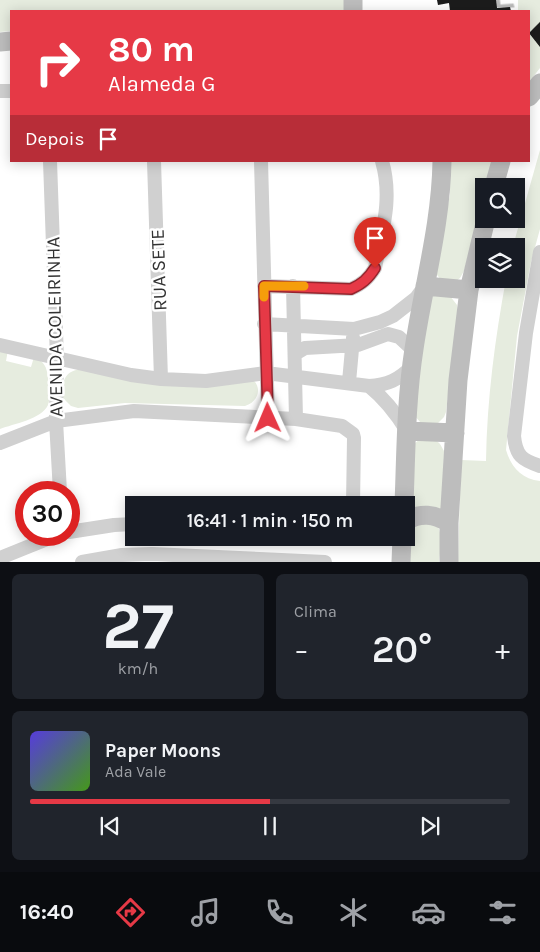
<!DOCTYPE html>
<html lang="pt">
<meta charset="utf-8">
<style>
:root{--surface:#171b24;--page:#20242c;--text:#f1f3f6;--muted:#9ea1a6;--line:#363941;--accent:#e63946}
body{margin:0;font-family:Karla,sans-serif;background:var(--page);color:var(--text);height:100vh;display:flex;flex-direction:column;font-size:19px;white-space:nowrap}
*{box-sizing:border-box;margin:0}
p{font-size:16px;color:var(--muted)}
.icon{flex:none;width:28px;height:28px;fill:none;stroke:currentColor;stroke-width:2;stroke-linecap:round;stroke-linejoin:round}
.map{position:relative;height:562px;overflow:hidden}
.sheet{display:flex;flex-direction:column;gap:12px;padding:12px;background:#0d0f14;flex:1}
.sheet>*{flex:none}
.top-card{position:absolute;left:10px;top:10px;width:520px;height:152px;border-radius:0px;box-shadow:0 2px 12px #0003;background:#e63946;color:#fff;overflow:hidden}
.buttons{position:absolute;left:475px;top:178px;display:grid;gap:10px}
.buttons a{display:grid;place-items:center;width:50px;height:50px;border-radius:0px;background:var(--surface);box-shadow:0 2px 12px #0003;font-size:25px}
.speed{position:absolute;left:15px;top:481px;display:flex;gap:10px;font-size:25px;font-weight:700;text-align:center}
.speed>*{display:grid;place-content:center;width:65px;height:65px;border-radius:50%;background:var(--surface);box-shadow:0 2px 12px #0003;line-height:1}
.speed .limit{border:8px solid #d22;background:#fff;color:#111}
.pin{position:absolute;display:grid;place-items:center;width:42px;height:42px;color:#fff;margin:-51px -21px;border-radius:50% 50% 50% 0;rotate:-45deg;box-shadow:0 0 5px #0007}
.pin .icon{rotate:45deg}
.me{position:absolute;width:55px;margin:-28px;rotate:359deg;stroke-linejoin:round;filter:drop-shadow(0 0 4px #0008)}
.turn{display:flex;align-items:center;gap:18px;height:105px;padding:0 15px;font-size:22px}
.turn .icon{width:65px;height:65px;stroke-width:2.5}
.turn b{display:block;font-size:35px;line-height:42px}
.then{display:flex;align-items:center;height:48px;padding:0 15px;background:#0003;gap:10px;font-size:19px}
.big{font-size:38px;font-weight:600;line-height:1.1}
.sheet .widget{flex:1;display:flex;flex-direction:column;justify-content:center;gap:8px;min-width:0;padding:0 18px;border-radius:8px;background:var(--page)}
.sheet .dial{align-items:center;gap:0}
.dial b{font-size:65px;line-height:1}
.song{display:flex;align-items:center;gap:15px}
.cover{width:60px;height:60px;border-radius:8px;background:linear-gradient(135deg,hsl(250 70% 55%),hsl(100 70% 35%))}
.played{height:5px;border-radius:2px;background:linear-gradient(90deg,var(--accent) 50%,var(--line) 50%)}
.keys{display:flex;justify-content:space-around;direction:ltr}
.heat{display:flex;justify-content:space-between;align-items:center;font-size:28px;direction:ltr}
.sheet .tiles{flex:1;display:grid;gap:12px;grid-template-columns:1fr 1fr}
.widget:last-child{grid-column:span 2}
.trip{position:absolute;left:125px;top:496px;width:290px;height:50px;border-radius:0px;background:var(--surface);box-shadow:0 2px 12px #0003;font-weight:600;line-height:50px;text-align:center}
.dock{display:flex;height:80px;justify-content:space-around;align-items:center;background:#090b0e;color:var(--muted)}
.dock .icon{width:35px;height:35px}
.dock .on{color:var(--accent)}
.dock b{font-size:22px;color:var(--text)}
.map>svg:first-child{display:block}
.green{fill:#e6ecdf}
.building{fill:#1a1a1a;filter:url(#shadow)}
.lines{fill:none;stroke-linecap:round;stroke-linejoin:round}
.street{stroke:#d0d0d0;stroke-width:14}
.secondary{stroke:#bdbdbd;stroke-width:19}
.route-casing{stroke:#96252e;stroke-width:12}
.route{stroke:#e63946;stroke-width:9}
.slow{stroke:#f59e0b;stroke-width:9}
.labels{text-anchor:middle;stroke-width:5;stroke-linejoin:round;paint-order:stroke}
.street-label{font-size:19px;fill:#333;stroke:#fff}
</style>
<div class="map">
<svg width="540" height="562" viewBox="0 0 540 562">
<defs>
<filter id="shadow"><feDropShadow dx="3.5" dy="-3.5" stdDeviation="0" flood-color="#0004"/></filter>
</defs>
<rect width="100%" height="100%" fill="#fff"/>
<!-- green -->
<path class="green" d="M0,0H347L348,11H11V31L0,32Z
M518,0H540V68L529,82V11H518Z
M540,150V229L531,262L517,336L506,450C511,467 521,479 540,481V562H458L461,460L486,461C487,399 495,339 506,279H516V246H513Z
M450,161H494L487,186H484V196L464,271L460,278L454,283C443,282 438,279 434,269L450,195Z
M433,296H450L457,305L458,311L446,412L444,417L438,423H421L414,415L427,301Z
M0,349L8,350L6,361L31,367L34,357C44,361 47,367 48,378C48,386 51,397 48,405C42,419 13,424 0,429Z
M80,369L252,379C263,388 258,402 245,406L125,403L78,408L71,406L62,397C63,382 63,372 80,369Z
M420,439L436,440L440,444L444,451L443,512L410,510L413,445Z
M416,523L436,524C444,534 440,550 439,562H408L410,531Z"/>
<!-- building -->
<path class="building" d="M437,0H496L497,8L510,7L511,11H450L449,3L438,5Z
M540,22V47L529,33Z"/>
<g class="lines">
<!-- street -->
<path class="street" d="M0,91H11
M50,161L57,359L56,421L60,492
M154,161L161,379
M261,161L268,418
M540,252L526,333L514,436C516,456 522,460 540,466
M264,286L351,289C362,284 368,279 375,268C382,231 393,199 382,161
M293,286L296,419
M264,324L354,329L380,322L393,316L416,298L424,287
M0,345L131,375L161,379L206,381L266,373L369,386C387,385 399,380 412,366
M295,354L305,348L358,345L388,334L399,337L414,351
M349,382L353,338
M369,386C385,399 396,413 407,431
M0,443L56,421L134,411L296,419L342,426L353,434L354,438L353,505
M69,532L114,525L134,524
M0,558L57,535
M82,562L122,555L152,554L325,562"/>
<!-- secondary -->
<path class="secondary" d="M353,0V11
M0,42L11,41
M529,97L540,83
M494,186L501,161
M425,286L469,290
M407,431L455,433
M404,505C406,453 406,400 414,349C423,287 441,225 442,161
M406,521C421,512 434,514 449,523
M401,562L402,538
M449,562V523L458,380L469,290L486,219"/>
</g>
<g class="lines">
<!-- route casing -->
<g class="route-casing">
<path id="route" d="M268,418L264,286L351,289C362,284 368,279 375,268"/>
</g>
<!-- route -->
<use href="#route" class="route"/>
<!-- slow -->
<path class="slow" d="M264,297V286H304"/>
</g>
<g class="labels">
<!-- street labels -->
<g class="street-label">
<text transform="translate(158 270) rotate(-92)" y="7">RUA SETE</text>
<text transform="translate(54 327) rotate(-91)" y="7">AVENIDA COLEIRINHA</text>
</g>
</g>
</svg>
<div class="buttons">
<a><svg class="icon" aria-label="search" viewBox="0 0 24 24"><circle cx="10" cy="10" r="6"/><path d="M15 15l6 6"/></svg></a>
<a><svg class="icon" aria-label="layers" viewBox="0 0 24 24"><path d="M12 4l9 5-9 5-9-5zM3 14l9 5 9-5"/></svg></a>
</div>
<div class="speed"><div class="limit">30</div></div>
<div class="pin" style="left:375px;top:268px;background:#d93025"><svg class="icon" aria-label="arrive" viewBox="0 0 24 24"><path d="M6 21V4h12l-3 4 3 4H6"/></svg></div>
<svg class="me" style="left:268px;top:418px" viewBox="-20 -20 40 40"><path d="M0-17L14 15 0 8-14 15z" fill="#e63946" stroke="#fff" stroke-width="4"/></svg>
<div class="trip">16:41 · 1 min · 150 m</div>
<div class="top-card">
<div class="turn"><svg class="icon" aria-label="right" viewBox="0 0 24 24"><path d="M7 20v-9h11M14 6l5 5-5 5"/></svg><div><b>80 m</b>Alameda G</div></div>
<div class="then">Depois<svg class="icon" aria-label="arrive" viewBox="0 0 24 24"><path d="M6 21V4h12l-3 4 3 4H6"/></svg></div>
</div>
</div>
<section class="sheet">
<div class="tiles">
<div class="widget dial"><b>27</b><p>km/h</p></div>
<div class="widget"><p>Clima</p>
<div class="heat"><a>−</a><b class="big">20°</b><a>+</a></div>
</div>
<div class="widget">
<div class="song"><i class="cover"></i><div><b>Paper Moons</b><p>Ada Vale</p></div></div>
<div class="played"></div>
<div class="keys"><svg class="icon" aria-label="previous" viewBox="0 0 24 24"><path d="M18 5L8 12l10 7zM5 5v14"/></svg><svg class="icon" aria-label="pause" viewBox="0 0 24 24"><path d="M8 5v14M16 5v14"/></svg><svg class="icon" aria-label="next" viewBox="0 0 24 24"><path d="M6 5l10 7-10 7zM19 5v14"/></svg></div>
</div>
</div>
</section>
<nav class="dock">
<b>16:40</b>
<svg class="icon on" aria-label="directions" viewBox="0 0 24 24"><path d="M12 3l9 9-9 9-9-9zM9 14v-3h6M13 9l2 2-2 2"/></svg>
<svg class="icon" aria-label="music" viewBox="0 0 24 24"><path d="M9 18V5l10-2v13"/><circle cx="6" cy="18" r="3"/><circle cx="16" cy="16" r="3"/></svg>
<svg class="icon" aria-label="phone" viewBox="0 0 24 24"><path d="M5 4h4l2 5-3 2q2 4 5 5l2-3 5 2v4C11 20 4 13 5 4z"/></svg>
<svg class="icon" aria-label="climate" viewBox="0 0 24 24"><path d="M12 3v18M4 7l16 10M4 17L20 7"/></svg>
<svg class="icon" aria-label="car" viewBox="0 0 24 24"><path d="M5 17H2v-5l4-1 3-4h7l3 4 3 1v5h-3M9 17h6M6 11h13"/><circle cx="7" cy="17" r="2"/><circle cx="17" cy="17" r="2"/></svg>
<svg class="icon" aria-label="filters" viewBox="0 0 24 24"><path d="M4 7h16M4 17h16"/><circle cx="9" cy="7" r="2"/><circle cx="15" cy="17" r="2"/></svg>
</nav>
